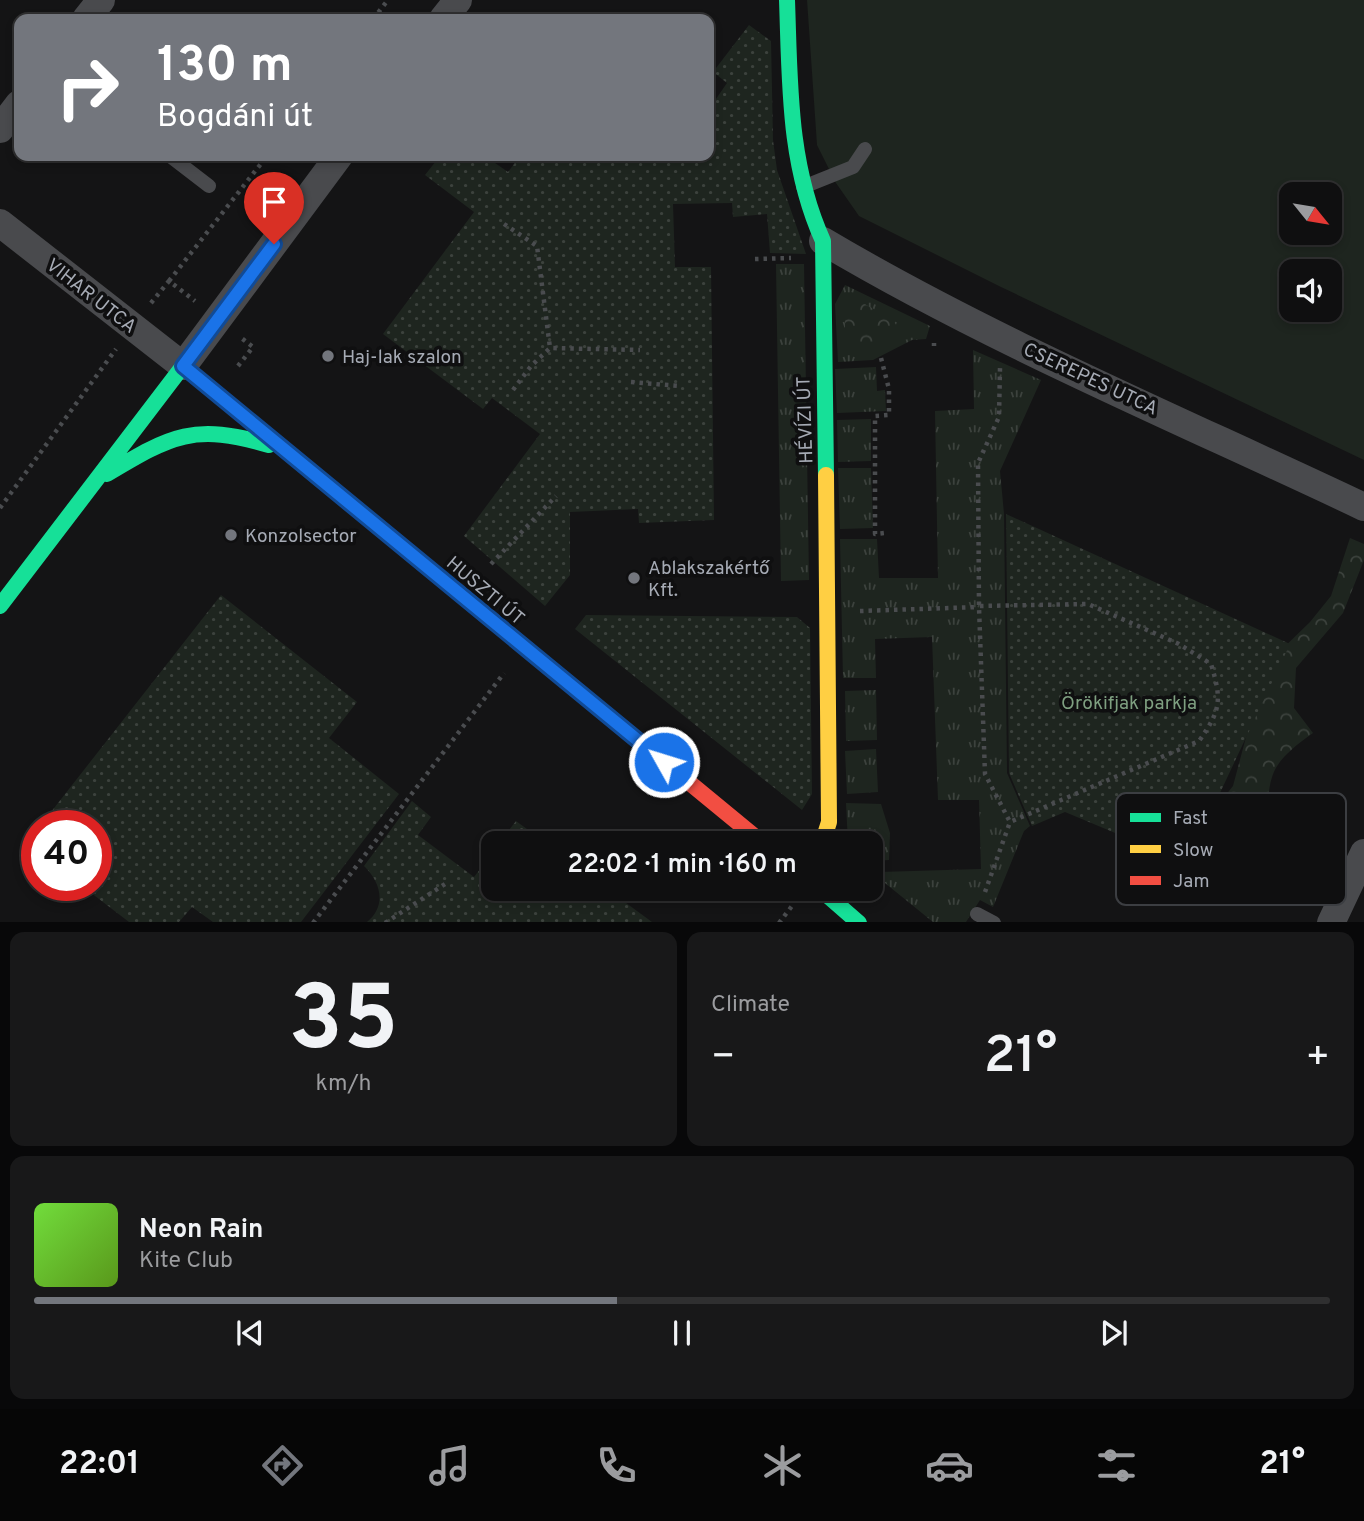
<!DOCTYPE html>
<meta charset="utf-8">
<style>
:root{--surface:#0f0f10;--page:#181819;--text:#f1f3f6;--muted:#9b9c9f;--line:#2f2f30;--accent:#73767d}
body{margin:0;font-family:Overpass,sans-serif;background:var(--page);color:var(--text);height:100vh;display:flex;flex-direction:column;font-size:26px;white-space:nowrap}
*{box-sizing:border-box;margin:0}
p{font-size:23px;color:var(--muted)}
.icon{flex:none;width:38px;height:38px;fill:none;stroke:currentColor;stroke-width:2;stroke-linecap:round;stroke-linejoin:round}
.map{position:relative;height:922px;overflow:hidden}
.drawer{display:flex;flex-direction:column;gap:10px;padding:10px;background:#080809;flex:1}
.drawer>*{flex:none}
.banner{position:absolute;left:14px;top:14px;width:700px;height:147px;border-radius:14px;box-shadow:0 4px 10px #0003,0 0 0 2px var(--line);background:#73767d;color:#fff;overflow:hidden}
.needle{width:46px;rotate:120deg}
.buttons{position:absolute;left:1279px;top:182px;display:grid;gap:14px}
.buttons a{display:grid;place-items:center;width:63px;height:63px;border-radius:14px;background:var(--surface);box-shadow:0 4px 10px #0003,0 0 0 2px var(--line);font-size:35px}
.speed{position:absolute;left:21px;top:810px;display:flex;gap:14px;font-size:35px;font-weight:700;text-align:center}
.speed>*{display:grid;place-content:center;width:91px;height:91px;border-radius:50%;background:var(--surface);box-shadow:0 4px 10px #0003,0 0 0 2px var(--line);line-height:1}
.speed .limit{border:10px solid #d22;background:#fff;color:#111}
.pin{position:absolute;display:grid;place-items:center;width:60px;height:60px;color:#fff;margin:-72px -30px;border-radius:50% 50% 50% 0;rotate:-45deg;box-shadow:0 0 7px #0007}
.pin .icon{rotate:45deg}
.me{position:absolute;width:77px;margin:-38px;rotate:309deg;stroke-linejoin:round;filter:drop-shadow(0 0 5px #0008)}
.turn{display:flex;align-items:center;gap:24px;height:147px;padding:0 28px;font-size:32px}
.turn .icon{width:91px;height:91px;stroke-width:2.5}
.turn b{display:block;font-size:49px;line-height:60px}
.big{font-size:52px;font-weight:600;line-height:1.1}
.drawer .tile{flex:1;display:flex;flex-direction:column;justify-content:center;gap:10px;min-width:0;padding:0 24px;border-radius:14px;background:var(--page)}
.drawer .dial{align-items:center;gap:0}
.dial b{font-size:91px;line-height:1}
.song{display:flex;align-items:center;gap:21px}
.cover{width:84px;height:84px;border-radius:10px;background:linear-gradient(135deg,hsl(100 70% 55%),hsl(90 70% 35%))}
.played{height:7px;border-radius:4px;background:linear-gradient(90deg,var(--accent) 45%,var(--line) 45%)}
.keys{display:flex;justify-content:space-around;direction:ltr}
.heat{display:flex;justify-content:space-between;align-items:center;font-size:38px;direction:ltr}
.drawer .tiles{flex:1;display:grid;gap:10px;grid-template-columns:1fr 1fr}
.tile:last-child{grid-column:span 2}
.trip{position:absolute;left:481px;top:831px;width:402px;height:70px;border-radius:14px;background:var(--surface);box-shadow:0 4px 10px #0003,0 0 0 2px var(--line);font-weight:600;line-height:70px;text-align:center}
.tab-bar{display:flex;height:112px;justify-content:space-around;align-items:center;background:#060606;color:var(--muted)}
.tab-bar .icon{width:49px;height:49px}
.tab-bar .current{color:var(--accent)}
.tab-bar b{font-size:32px;color:var(--text)}
.map>svg:first-child{display:block}
.grass{fill:url(#grass-tufts)}
.forest{fill:url(#forest-crowns)}
.park{fill:url(#park-dots)}
.pitch{fill:#1e251f;fill-rule:evenodd}
.lines{fill:none;stroke-linecap:round;stroke-linejoin:round}
.path{stroke:#4a4c4f;stroke-width:4.5;stroke-dasharray:3.5 5;stroke-linecap:butt}
.lane{stroke:#494a4d;stroke-width:14}
.street{stroke:#494a4d;stroke-width:28}
.fast{stroke:#16e098;stroke-width:16}
.slow{stroke:#ffcf43;stroke-width:16}
.jam{stroke:#f24e42;stroke-width:16}
.route-casing{stroke:#114b97;stroke-width:18}
.route{stroke:#1a73e8;stroke-width:12}
.poi-dot{fill:#73767d;stroke:#0f0f10;stroke-width:2.5}
.labels{text-anchor:middle;stroke-width:7;stroke-linejoin:round;paint-order:stroke}
.street-label{font-size:19px;fill:#a6abb5;stroke:#0f0f10}
.poi-label{font-size:19px;fill:#a6abb5;stroke:#0f0f10;text-anchor:start}
.park-label{font-size:19px;fill:#7e9f80;stroke:#0f0f10}
.key{fill:#0f0f10;stroke:#3c3e42;stroke-width:2}
.key-label{font-size:19px;fill:#a6abb5}
</style>
<div class="map">
<svg width="1364" height="923" viewBox="0 0 1364 923">
<defs>
<pattern id="grass-tufts" width="24" height="20" patternUnits="userSpaceOnUse" patternTransform="scale(1.75)"><rect width="24" height="20" fill="#1e251f"/><path d="M3 7l-1-3M5 7V3M7 7l1-3M15 17l-1-3M17 17v-4M19 17l1-3" fill="none" stroke="#3c423d"/></pattern>
<pattern id="forest-crowns" width="20" height="18" patternUnits="userSpaceOnUse" patternTransform="scale(1.75)"><rect width="20" height="18" fill="#1e251f"/><path d="M2 6a3 3 0 1 1 6 0M12 15a3 3 0 1 1 6 0" fill="none" stroke="#3c423d"/></pattern>
<pattern id="park-dots" width="8" height="8" patternUnits="userSpaceOnUse" patternTransform="scale(1.75)"><rect width="8" height="8" fill="#1e251f"/><path d="M2 2h.1M6 6h.1" fill="none" stroke="#3c423d" stroke-width="1.8" stroke-linecap="round"/></pattern>
</defs>
<rect width="100%" height="100%" fill="#141415"/>
<!-- grass -->
<path class="grass" d="M776,264H804L809,580L781,581Z
M845,285L930,326L926,339L912,340L873,360L838,362L835,304Z
M973,350L1041,380L1000,471L1004,514L1007,773L1030,826L1024,831L993,907L980,900L966,922H933L880,879V872L981,869L979,800H938L932,637L875,639L876,678H843L840,539H877L879,578H938L935,411L974,409Z
M876,367L877,391L885,390L886,411L837,413L835,369Z
M871,419V461L838,462L837,420Z
M838,468H871L873,528L840,529Z
M876,690L877,740L846,741L845,691Z
M876,749L878,792L847,794L845,751Z
M846,803L881,804L890,833L889,860L872,861V844L848,843Z"/>
<!-- forest -->
<path class="forest" d="M857,300L891,318L897,326L891,343L861,352L845,336V306Z
M1350,538L1364,544V560L1343,613L1296,668L1294,708L1313,733C1265,767 1270,776 1266,832L1244,826L1230,829L1227,864L1210,877L1191,839L1233,786L1265,666L1310,622L1331,596Z"/>
<!-- park -->
<path class="park" d="M749,25L771,41L773,140L777,170L806,254L770,253L767,214L733,217L732,203L673,204L675,267H711L714,520L639,523L638,509L570,512V575L545,606L464,536L540,434L492,398L483,409L383,334L474,212L425,175L440,156H485L508,172L520,156H709V109L727,83L713,72Z
M1006,514L1290,644L1187,863L1065,812L1032,826L1009,773Z
M221,595L357,702L329,738L399,794L301,922H213L192,907L179,922H129L82,886H96V826H40Z
M586,615L797,617L810,628L812,794L802,810L575,629Z
M412,801L431,817L418,835L474,877L493,852L494,889H607L652,922H367C387,906 381,882 364,866Z
M516,821L546,843H499Z"/>
<!-- pitch -->
<path class="pitch" d="M807,0H1364V460L1001,287L859,216L836,183L817,145ZM1292,194H1330V233H1292ZM1292,271H1330V310H1292Z"/>
<g class="lines">
<!-- path -->
<path class="path" d="M373,19L388,0
M504,224L537,246L550,348
M755,259L791,258
M169,281L267,156
M151,303L169,281L195,301
M934,346V343
M881,358L889,389V415L875,416V534L884,533
M238,366L253,347L240,337
M631,382L679,386
M513,390L531,366L550,348L640,350
M0,508L116,349
M491,564L556,496
M980,606L1088,604L1179,644L1211,664C1222,700 1221,710 1199,741L1010,822
M860,611L979,607
M36,840L37,839
M985,892L1010,822L985,774L979,607L978,463L999,417L1000,368
M313,923L504,673
M385,923L445,884
M779,923L792,906"/>
<!-- lane -->
<path class="lane" d="M170,156L209,186
M803,187L853,167L865,149
M977,914L994,923"/>
<!-- street -->
<path class="street" d="M86,19L101,0
M443,19L458,0
M0,129L19,104
M0,223L183,366L339,156
M823,241C993,342 1185,422 1364,507
M1331,923L1364,853"/>
<!-- fast -->
<path class="fast" d="M787,0C790,83 788,164 823,241L826,475
M107,474C172,435 194,423 269,445
M0,606L183,366L691,784
M820,889L859,923"/>
<!-- slow -->
<path class="slow" d="M822,844L829,822L826,475"/>
<!-- jam -->
<path class="jam" d="M691,784L764,844"/>
</g>
<g class="lines">
<!-- route casing -->
<g class="route-casing">
<path id="route" d="M274,244L183,366L664,762"/>
</g>
<!-- route -->
<use href="#route" class="route"/>
</g>
<!-- markers -->
<g class="poi-dot">
<circle cx="328" cy="356" r="7"/>
<circle cx="231" cy="535" r="7"/>
<circle cx="634" cy="578" r="7"/>
</g>
<g class="labels">
<!-- street labels -->
<g class="street-label">
<text transform="translate(92 295) rotate(38)" y="7">VIHAR UTCA</text>
<text transform="translate(1091 378) rotate(25)" y="7">CSEREPES UTCA</text>
<text transform="translate(804 420) rotate(-92)" y="7">HÉVÍZI ÚT</text>
<text transform="translate(486 590) rotate(40)" y="7">HUSZTI ÚT</text>
</g>
<!-- poi labels -->
<g class="poi-label">
<text x="342" y="363">Haj-lak szalon</text>
<text x="245" y="542">Konzolsector</text>
<text x="648" y="574">Ablakszakértő<tspan x="648" dy="22">Kft.</tspan></text>
</g>
<!-- park labels -->
<g class="park-label">
<text x="1129" y="709">Örökifjak parkja</text>
</g>
</g>
<!-- legend -->
<rect x="1116" y="793" width="230" height="112" rx="10" class="key"/>
<rect x="1130" y="813" width="31" height="9" fill="#16e098"/>
<rect x="1130" y="845" width="31" height="8" fill="#ffcf43"/>
<rect x="1130" y="876" width="31" height="9" fill="#f24e42"/>
<g class="key-label">
<text x="1173" y="824">Fast</text>
<text x="1173" y="856">Slow</text>
<text x="1173" y="887">Jam</text>
</g>
</svg>
<div class="buttons">
<a><svg class="needle" viewBox="-14 -14 28 28"><path d="M0-13l5 13h-10z" fill="#e53935"/><path d="M0 13l5-13h-10z" fill="#9b9c9f"/></svg></a>
<a><svg class="icon" aria-label="sound" viewBox="0 0 24 24"><path d="M4 9h4l5-4v14l-5-4H4zM17 9q2 3 0 6"/></svg></a>
</div>
<div class="speed"><div class="limit">40</div></div>
<div class="pin" style="left:274px;top:244px;background:#d93025"><svg class="icon" aria-label="arrive" viewBox="0 0 24 24"><path d="M6 21V4h12l-3 4 3 4H6"/></svg></div>
<svg class="me" style="left:664px;top:762px" viewBox="-20 -20 40 40"><circle r="17" fill="#1a73e8" stroke="#fff" stroke-width="3"/><path d="M0-11L8 9 0 5-8 9z" fill="#fff"/></svg>
<div class="trip">22:02 · 1 min · 160 m</div>
<div class="banner">
<div class="turn"><svg class="icon" aria-label="right" viewBox="0 0 24 24"><path d="M7 20v-9h11M14 6l5 5-5 5"/></svg><div><b>130 m</b>Bogdáni út</div></div>
</div>
</div>
<section class="drawer">
<div class="tiles">
<div class="tile dial"><b>35</b><p>km/h</p></div>
<div class="tile"><p>Climate</p>
<div class="heat"><a>−</a><b class="big">21°</b><a>+</a></div>
</div>
<div class="tile">
<div class="song"><i class="cover"></i><div><b>Neon Rain</b><p>Kite Club</p></div></div>
<div class="played"></div>
<div class="keys"><svg class="icon" aria-label="previous" viewBox="0 0 24 24"><path d="M18 5L8 12l10 7zM5 5v14"/></svg><svg class="icon" aria-label="pause" viewBox="0 0 24 24"><path d="M8 5v14M16 5v14"/></svg><svg class="icon" aria-label="next" viewBox="0 0 24 24"><path d="M6 5l10 7-10 7zM19 5v14"/></svg></div>
</div>
</div>
</section>
<nav class="tab-bar">
<b>22:01</b>
<svg class="icon current" aria-label="directions" viewBox="0 0 24 24"><path d="M12 3l9 9-9 9-9-9zM9 14v-3h6M13 9l2 2-2 2"/></svg>
<svg class="icon" aria-label="music" viewBox="0 0 24 24"><path d="M9 18V5l10-2v13"/><circle cx="6" cy="18" r="3"/><circle cx="16" cy="16" r="3"/></svg>
<svg class="icon" aria-label="phone" viewBox="0 0 24 24"><path d="M5 4h4l2 5-3 2q2 4 5 5l2-3 5 2v4C11 20 4 13 5 4z"/></svg>
<svg class="icon" aria-label="climate" viewBox="0 0 24 24"><path d="M12 3v18M4 7l16 10M4 17L20 7"/></svg>
<svg class="icon" aria-label="car" viewBox="0 0 24 24"><path d="M5 17H2v-5l4-1 3-4h7l3 4 3 1v5h-3M9 17h6M6 11h13"/><circle cx="7" cy="17" r="2"/><circle cx="17" cy="17" r="2"/></svg>
<svg class="icon" aria-label="filters" viewBox="0 0 24 24"><path d="M4 7h16M4 17h16"/><circle cx="9" cy="7" r="2"/><circle cx="15" cy="17" r="2"/></svg>
<b>21°</b>
</nav>
